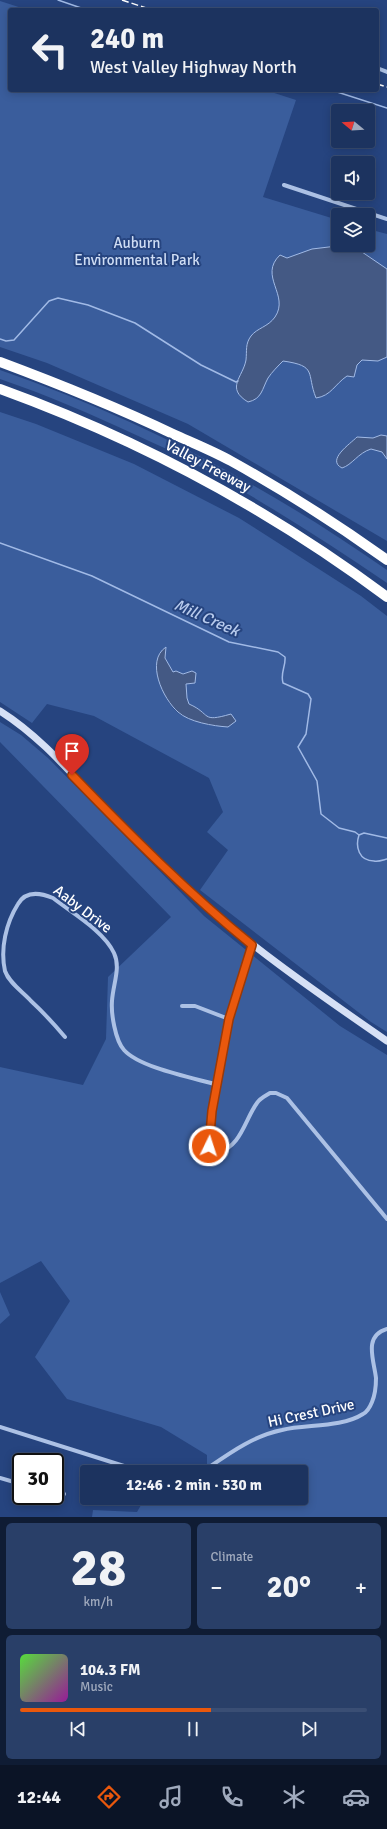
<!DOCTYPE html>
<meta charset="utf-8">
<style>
:root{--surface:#1c335f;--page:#293f68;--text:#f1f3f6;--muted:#a0aabd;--line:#3a4e74;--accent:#ea580c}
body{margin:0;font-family:Signika,sans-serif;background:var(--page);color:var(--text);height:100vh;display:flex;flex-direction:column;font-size:15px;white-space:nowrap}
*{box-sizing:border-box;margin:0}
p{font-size:13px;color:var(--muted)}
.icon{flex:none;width:22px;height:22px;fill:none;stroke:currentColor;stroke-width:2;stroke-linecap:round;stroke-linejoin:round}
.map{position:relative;height:1517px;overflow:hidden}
.side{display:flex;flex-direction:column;gap:6px;padding:6px;background:#0f1c34;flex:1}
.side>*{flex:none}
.guide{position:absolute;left:8px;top:8px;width:371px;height:84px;border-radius:4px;box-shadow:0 2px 10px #0003,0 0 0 1px var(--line);background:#1c335f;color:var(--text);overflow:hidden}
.needle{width:26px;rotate:288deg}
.buttons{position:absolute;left:331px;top:104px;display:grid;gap:8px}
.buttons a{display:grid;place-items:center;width:44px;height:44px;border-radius:4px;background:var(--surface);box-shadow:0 2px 10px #0003,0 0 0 1px var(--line);font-size:20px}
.speed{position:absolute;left:12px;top:1453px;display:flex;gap:8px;font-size:20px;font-weight:700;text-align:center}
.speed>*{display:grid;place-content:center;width:52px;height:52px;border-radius:50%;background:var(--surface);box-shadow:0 2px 10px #0003,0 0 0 1px var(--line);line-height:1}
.speed .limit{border:2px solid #111;border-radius:6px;background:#fff;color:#111}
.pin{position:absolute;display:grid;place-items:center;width:34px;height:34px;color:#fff;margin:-41px -17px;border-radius:50% 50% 50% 0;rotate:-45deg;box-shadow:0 0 4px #0007}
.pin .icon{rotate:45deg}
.me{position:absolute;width:44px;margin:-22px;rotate:4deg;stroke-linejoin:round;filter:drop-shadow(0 0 3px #0008)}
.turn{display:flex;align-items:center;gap:14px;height:84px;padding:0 16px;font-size:18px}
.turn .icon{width:52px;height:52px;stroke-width:2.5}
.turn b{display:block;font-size:28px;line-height:34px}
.big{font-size:30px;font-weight:700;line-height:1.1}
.side .card{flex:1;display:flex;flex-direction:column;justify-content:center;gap:6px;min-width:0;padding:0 14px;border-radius:6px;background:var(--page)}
.side .dial{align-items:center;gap:0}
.dial b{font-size:52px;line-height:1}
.song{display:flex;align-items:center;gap:12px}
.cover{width:48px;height:48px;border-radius:6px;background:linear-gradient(135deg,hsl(110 70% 55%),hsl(300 70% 35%))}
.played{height:4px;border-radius:2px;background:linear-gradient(90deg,var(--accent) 55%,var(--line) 55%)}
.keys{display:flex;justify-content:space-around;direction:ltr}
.heat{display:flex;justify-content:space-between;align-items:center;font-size:22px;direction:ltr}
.side .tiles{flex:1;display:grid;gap:6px;grid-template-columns:1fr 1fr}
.card:last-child{grid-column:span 2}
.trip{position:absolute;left:80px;top:1465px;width:228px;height:40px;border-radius:4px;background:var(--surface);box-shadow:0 2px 10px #0003,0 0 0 1px var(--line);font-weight:700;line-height:40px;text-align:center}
.dock{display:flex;height:64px;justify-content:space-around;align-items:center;background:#0b1426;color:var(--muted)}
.dock .icon{width:28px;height:28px}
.dock .active{color:var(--accent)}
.dock b{font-size:18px;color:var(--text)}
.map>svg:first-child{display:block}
.green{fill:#3a5d9c;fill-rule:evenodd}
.water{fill:#445984;stroke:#a1bae6}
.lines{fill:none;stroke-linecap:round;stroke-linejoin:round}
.stream{stroke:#a1bae6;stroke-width:1.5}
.street{stroke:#acc1e5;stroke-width:4}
.secondary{stroke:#d6e0f5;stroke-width:7}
.highway{stroke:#fff;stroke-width:10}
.rail{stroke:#fff;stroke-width:1.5;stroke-dasharray:7 3;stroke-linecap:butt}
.route-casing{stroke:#983908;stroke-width:10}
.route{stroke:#ea580c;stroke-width:7}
.labels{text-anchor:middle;stroke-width:4;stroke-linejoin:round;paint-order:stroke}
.park-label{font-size:15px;fill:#cfddf4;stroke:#26447f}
.street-label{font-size:15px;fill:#fff;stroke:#26447f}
.water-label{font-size:16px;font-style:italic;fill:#b8cbed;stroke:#26447f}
</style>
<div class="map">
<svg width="387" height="1517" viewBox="0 0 387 1517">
<rect width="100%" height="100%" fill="#26447f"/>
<!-- green -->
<path class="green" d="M0,1L28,10H10V90H265L296,100L263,197L338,220V245H368V229L387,234V541L188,424L47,363L0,347Z
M0,370C138,418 267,486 387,570V583C324,540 259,499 192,462C175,452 153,443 136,435C91,414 47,395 0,379Z
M0,412L36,424L134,464L239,518L361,596L387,616V1032L371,1022L200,890L228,850L207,832L223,812L209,778L94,716L47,704L32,723L0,702ZM166,647L165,658L173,672L176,671L182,674L192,671C186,683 183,690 189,704C212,714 200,723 231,714L213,726C203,723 192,720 183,716C166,707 159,682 156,665Z
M0,722L21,735L48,758L204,916L340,1026L387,1055V1517H92L93,1510L137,1512L145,1498H301V1472H207V1455L161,1427L67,1399L35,1357L70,1301L41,1261L0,1283V1067L83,1085L106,1039L108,977L171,917L0,742Z
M0,1292L10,1315L0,1324Z"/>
<!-- water -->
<path class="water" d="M337,246L362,252L387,269V357L378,361L362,360L357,365L354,377L347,376C335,384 331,396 316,398C306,373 318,366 283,361C278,366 272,372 268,378C262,389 262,399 248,402C225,388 243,377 246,360C247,351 245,344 251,336C257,328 268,327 275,317C290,295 258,276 280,255L287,258L312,249Z
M381,435L387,436V459L382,452L371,449C358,453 352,465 342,468C326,460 350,444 357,437L373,438Z
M166,647L165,658L173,672L176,671L183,674L192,671L196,673L195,683L186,684L187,698L189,704C212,714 200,723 231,714L236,721L228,727C213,726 189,722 178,712C163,699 145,661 166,647Z"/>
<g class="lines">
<!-- stream -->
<path class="stream" d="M58,0L87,10
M331,90L387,108
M0,339L6,341L14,340L49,301L58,298L88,305L135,323L201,365L236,382L238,381
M0,543L92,576L229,642L278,652L285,657C286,666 280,673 283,683L308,694L311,699L306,734L298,747L317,781L321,814L339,828L355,832L359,835C355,847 359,861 374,861C378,862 383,860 387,859
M359,835L364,833L387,838"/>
<!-- street -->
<path class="street" d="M377,68L387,72
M284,185L387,219
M252,945L229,1019L212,1111L209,1146L212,1150L218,1152C241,1147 245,1119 257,1103C260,1098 265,1096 270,1093H276L287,1098L387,1219
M182,1006H195L229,1019
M65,1037C54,1024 43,1012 31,1001C23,992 9,983 5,971C0,949 6,923 18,904C26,890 41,893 53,898C72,913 104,931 114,953C121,968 113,984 112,1001C111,1013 115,1040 124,1050C140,1068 194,1078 218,1085
M0,1427L143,1472
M202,1472C227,1455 252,1436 282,1430C306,1424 341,1428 363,1414C367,1412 370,1407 372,1402C375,1395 376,1387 376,1378C374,1360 363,1336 387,1329
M0,1478L21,1484
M55,1492L64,1494"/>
<!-- secondary -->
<path class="secondary" d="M0,711C35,733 63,764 91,794C118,822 146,850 174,877C239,939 313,990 387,1041"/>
<!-- highway -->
<path class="highway" d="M0,362C59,384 116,407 173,434C193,443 213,451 231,461C285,491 337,524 387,560
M0,389C138,439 269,509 387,597"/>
<!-- rail -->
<path class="rail" d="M122,0L152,10
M377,84L387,87"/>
</g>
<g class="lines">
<!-- route casing -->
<g class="route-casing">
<path id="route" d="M72,775C130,835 188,893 252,945L229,1019L212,1111L209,1146"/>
</g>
<!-- route -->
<use href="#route" class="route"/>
</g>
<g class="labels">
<!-- park labels -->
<g class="park-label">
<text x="137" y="248">Auburn<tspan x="137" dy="17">Environmental Park</tspan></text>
</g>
<!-- street labels -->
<g class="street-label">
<text transform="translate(208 466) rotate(28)" y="5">Valley Freeway</text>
<text transform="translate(83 909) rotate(37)" y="5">Aaby Drive</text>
<text transform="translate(311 1413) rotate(-12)" y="5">Hi Crest Drive</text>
</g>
<!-- water labels -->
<g class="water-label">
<text transform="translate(207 617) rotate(24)" y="6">Mill Creek</text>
</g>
</g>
</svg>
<div class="buttons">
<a><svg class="needle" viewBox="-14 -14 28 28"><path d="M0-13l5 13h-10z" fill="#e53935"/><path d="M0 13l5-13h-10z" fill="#a0aabd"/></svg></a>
<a><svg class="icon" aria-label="sound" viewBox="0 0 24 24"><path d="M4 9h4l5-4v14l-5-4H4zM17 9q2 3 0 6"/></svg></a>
<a><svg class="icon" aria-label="layers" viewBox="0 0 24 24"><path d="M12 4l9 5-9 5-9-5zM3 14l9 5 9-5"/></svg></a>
</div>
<div class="speed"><div class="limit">30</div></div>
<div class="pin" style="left:72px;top:775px;background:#d93025"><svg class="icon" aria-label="arrive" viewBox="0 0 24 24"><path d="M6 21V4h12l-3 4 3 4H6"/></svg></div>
<svg class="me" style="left:209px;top:1146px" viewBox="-20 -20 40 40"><circle r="17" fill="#ea580c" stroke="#fff" stroke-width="3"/><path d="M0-11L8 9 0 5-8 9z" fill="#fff"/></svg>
<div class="trip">12:46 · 2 min · 530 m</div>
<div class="guide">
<div class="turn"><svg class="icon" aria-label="left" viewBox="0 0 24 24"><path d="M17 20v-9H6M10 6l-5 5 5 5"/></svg><div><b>240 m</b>West Valley Highway North</div></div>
</div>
</div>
<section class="side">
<div class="tiles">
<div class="card dial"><b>28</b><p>km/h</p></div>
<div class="card"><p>Climate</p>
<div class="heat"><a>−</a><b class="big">20°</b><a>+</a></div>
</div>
<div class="card">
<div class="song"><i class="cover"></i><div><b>104.3 FM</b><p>Music</p></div></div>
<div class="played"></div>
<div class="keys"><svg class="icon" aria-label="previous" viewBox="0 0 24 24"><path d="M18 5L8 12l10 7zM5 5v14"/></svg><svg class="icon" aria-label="pause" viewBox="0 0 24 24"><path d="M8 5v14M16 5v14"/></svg><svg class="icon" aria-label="next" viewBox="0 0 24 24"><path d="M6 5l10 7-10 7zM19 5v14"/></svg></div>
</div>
</div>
</section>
<nav class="dock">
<b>12:44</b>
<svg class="icon active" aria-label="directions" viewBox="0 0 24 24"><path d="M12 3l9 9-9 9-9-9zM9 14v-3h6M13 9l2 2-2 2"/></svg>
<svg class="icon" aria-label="music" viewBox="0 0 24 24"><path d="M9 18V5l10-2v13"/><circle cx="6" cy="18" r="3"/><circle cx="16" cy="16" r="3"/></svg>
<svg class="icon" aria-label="phone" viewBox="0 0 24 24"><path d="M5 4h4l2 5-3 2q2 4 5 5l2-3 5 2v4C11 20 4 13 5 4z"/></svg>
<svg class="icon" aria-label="climate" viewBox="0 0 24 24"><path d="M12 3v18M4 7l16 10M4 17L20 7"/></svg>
<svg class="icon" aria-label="car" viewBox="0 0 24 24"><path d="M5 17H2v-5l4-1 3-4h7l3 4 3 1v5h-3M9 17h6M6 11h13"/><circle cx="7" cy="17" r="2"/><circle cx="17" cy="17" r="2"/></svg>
</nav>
